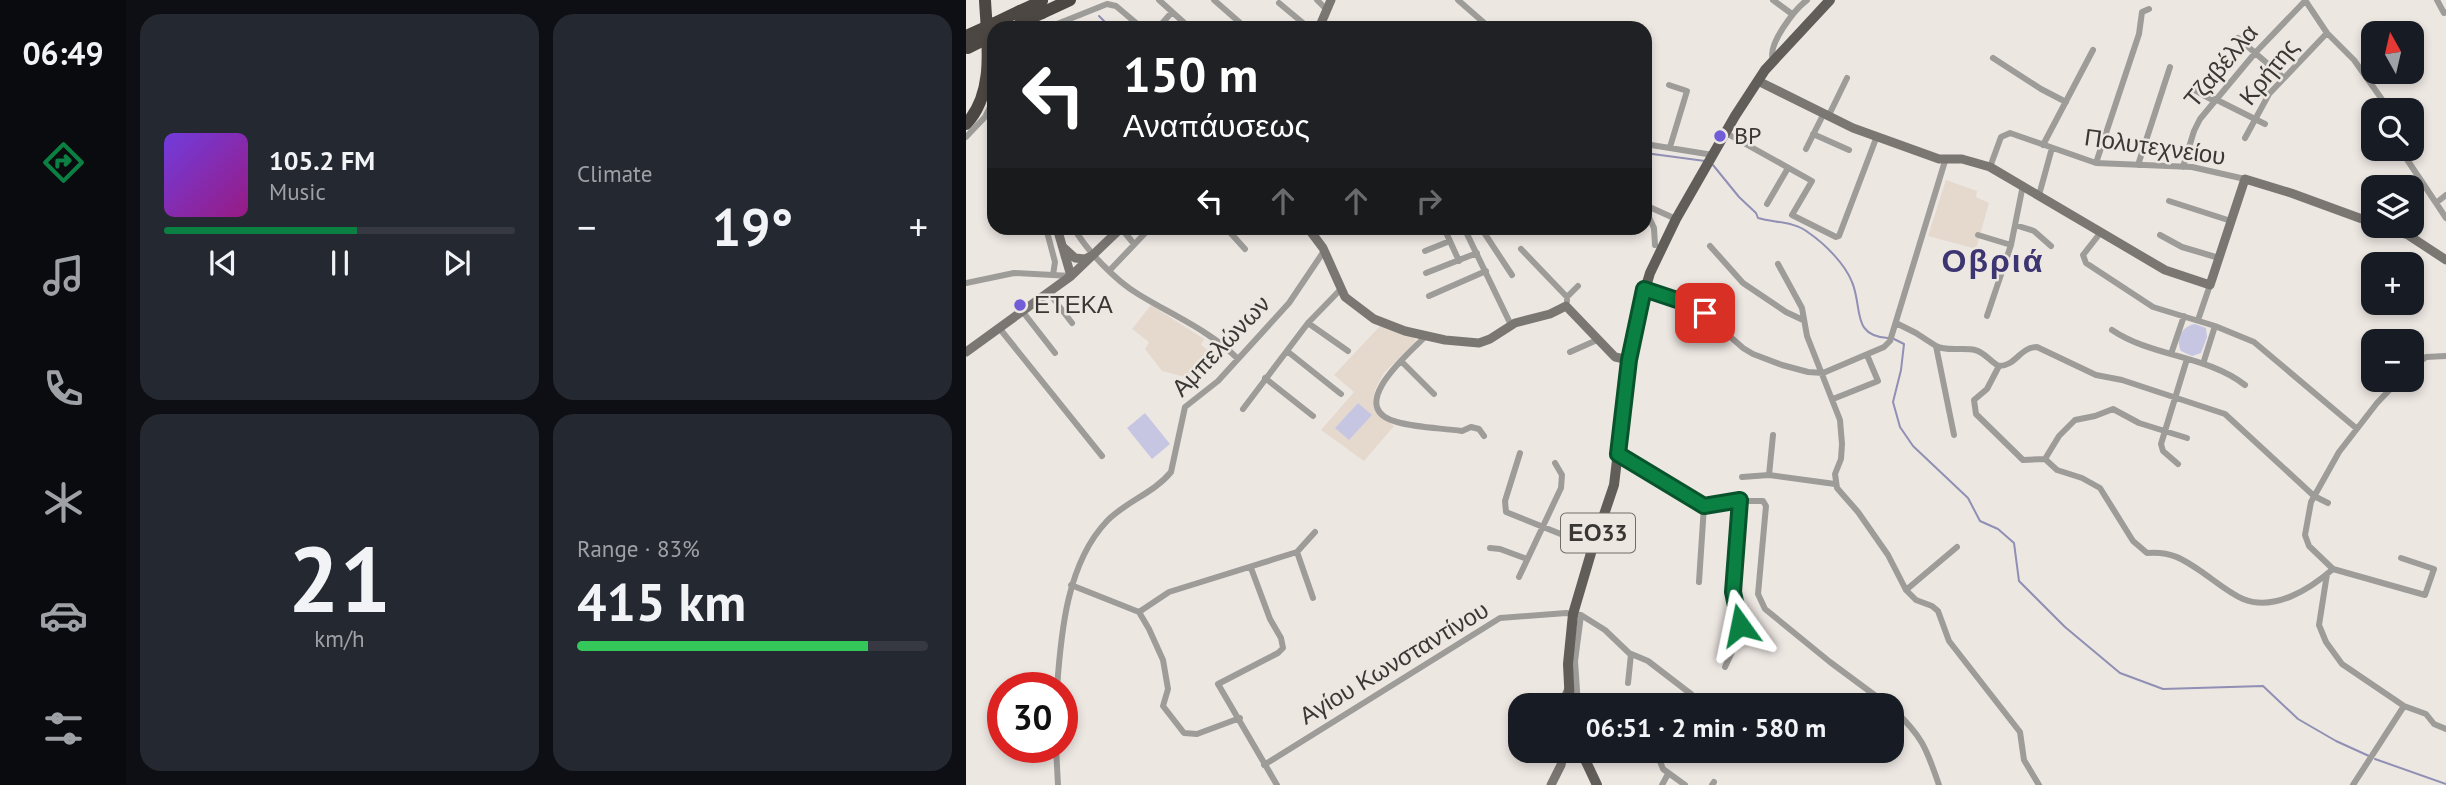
<!DOCTYPE html>
<meta charset="utf-8">
<style>
:root{--surface:#171b24;--page:#242831;--text:#f1f3f6;--muted:#9ea1a6;--line:#363941;--accent:#0b8043}
body{margin:0;font-family:"PT Sans",sans-serif;background:var(--page);color:var(--text);height:100vh;display:flex;flex-direction:column;font-size:26px;white-space:nowrap}
*{box-sizing:border-box;margin:0}
p{font-size:23px;color:var(--muted)}
.icon{flex:none;width:38px;height:38px;fill:none;stroke:currentColor;stroke-width:2;stroke-linecap:round;stroke-linejoin:round}
.map{position:relative;flex:1;overflow:hidden}
.details{display:flex;flex-direction:column;gap:14px;padding:14px;background:#0d0f14;width:840px}
.details>*{flex:none}
.hud{position:absolute;left:21px;top:21px;width:665px;height:214px;border-radius:21px;box-shadow:0 4px 10px #0003;background:#202124;color:#fff;overflow:hidden}
.needle{width:46px;rotate:352deg}
.buttons{position:absolute;left:1395px;top:21px;display:grid;gap:14px}
.buttons a{display:grid;place-items:center;width:63px;height:63px;border-radius:14px;background:var(--surface);box-shadow:0 4px 10px #0003;font-size:35px}
.speed{position:absolute;left:21px;top:672px;display:flex;gap:14px;font-size:35px;font-weight:700;text-align:center}
.speed>*{display:grid;place-content:center;width:91px;height:91px;border-radius:50%;background:var(--surface);box-shadow:0 4px 10px #0003;line-height:1}
.speed .limit{border:10px solid #d22;background:#fff;color:#111}
.pin{position:absolute;display:grid;place-items:center;width:60px;height:60px;color:#fff;margin:-30px;border-radius:14px;box-shadow:0 4px 10px #0006}
.me{position:absolute;width:77px;margin:-38px;rotate:348deg;stroke-linejoin:round;filter:drop-shadow(0 0 5px #0008)}
.turn{display:flex;align-items:center;gap:24px;height:147px;padding:0 21px;font-size:32px}
.turn .icon{width:91px;height:91px;stroke-width:2.5}
.turn b{display:block;font-size:49px;line-height:60px}
.lanes{display:flex;align-items:center;height:66px;padding:0 21px;background:#0003;justify-content:center;gap:35px;direction:ltr}
.lanes .off{opacity:.35}
.big{font-size:52px;font-weight:700;line-height:1.1}
.details .widget{flex:1;display:flex;flex-direction:column;justify-content:center;gap:10px;min-width:0;padding:0 24px;border-radius:21px;background:var(--page)}
.details .dial{align-items:center;gap:0}
.dial b{font-size:91px;line-height:1}
.song{display:flex;align-items:center;gap:21px}
.cover{width:84px;height:84px;border-radius:10px;background:linear-gradient(135deg,hsl(260 70% 55%),hsl(310 70% 35%))}
.played{height:7px;border-radius:4px;background:linear-gradient(90deg,var(--accent) 55%,var(--line) 55%)}
.keys{display:flex;justify-content:space-around;direction:ltr}
.heat{display:flex;justify-content:space-between;align-items:center;font-size:38px;direction:ltr}
.charge{height:10px;border-radius:5px;background:linear-gradient(90deg,#34c759 83%,var(--line) 0)}
.details .tiles{flex:1;display:grid;gap:14px;grid-template-columns:repeat(2,1fr)}
.trip{position:absolute;left:542px;top:693px;width:396px;height:70px;border-radius:21px;background:var(--surface);box-shadow:0 4px 10px #0003;font-weight:700;line-height:70px;text-align:center}
main{display:flex;flex:1;min-height:0}
.dock{display:flex;flex-direction:column;width:126px;justify-content:space-around;align-items:center;background:#090b0e;color:var(--muted)}
.dock .icon{width:49px;height:49px}
.dock .current{color:var(--accent)}
.dock b{font-size:32px;color:var(--text)}
.map>svg:first-child{display:block}
.built{fill:#e5d9ce}
.green{fill:#c6c6e3}
.lines{fill:none;stroke-linecap:round;stroke-linejoin:round}
.stream{stroke:#908fb4;stroke-width:2}
.street{stroke:#9e9c99;stroke-width:6}
.secondary{stroke:#7a7773;stroke-width:9}
.primary{stroke:#615d59;stroke-width:10}
.highway{stroke:#4c4742;stroke-width:12}
.highway-bridge{stroke:#4c4742;stroke-width:12}
.route-casing{stroke:#07532c;stroke-width:18}
.route{stroke:#0b8043;stroke-width:12}
.poi-dot{fill:#705dd7;stroke:#ede7e2;stroke-width:2.5}
.labels{text-anchor:middle;stroke-width:5;stroke-linejoin:round;paint-order:stroke}
.shield{fill:#ede7e2;stroke:#706c69;stroke-width:2}
.shield-label{font-size:23px;font-weight:bold;fill:#3a3835}
.street-label{font-size:24px;fill:#3a3835;stroke:#ede7e2}
.poi-label{font-size:24px;fill:#3a3835;stroke:#ede7e2;text-anchor:start}
.district-label{font-size:32px;font-weight:bold;letter-spacing:2px;fill:#3c3571;stroke:#ede7e2}
</style>
<main>
<nav class="dock">
<b>06:49</b>
<svg class="icon current" aria-label="directions" viewBox="0 0 24 24"><path d="M12 3l9 9-9 9-9-9zM9 14v-3h6M13 9l2 2-2 2"/></svg>
<svg class="icon" aria-label="music" viewBox="0 0 24 24"><path d="M9 18V5l10-2v13"/><circle cx="6" cy="18" r="3"/><circle cx="16" cy="16" r="3"/></svg>
<svg class="icon" aria-label="phone" viewBox="0 0 24 24"><path d="M5 4h4l2 5-3 2q2 4 5 5l2-3 5 2v4C11 20 4 13 5 4z"/></svg>
<svg class="icon" aria-label="climate" viewBox="0 0 24 24"><path d="M12 3v18M4 7l16 10M4 17L20 7"/></svg>
<svg class="icon" aria-label="car" viewBox="0 0 24 24"><path d="M5 17H2v-5l4-1 3-4h7l3 4 3 1v5h-3M9 17h6M6 11h13"/><circle cx="7" cy="17" r="2"/><circle cx="17" cy="17" r="2"/></svg>
<svg class="icon" aria-label="filters" viewBox="0 0 24 24"><path d="M4 7h16M4 17h16"/><circle cx="9" cy="7" r="2"/><circle cx="15" cy="17" r="2"/></svg>
</nav>
<section class="details">
<div class="tiles">
<div class="widget">
<div class="song"><i class="cover"></i><div><b>105.2 FM</b><p>Music</p></div></div>
<div class="played"></div>
<div class="keys"><svg class="icon" aria-label="previous" viewBox="0 0 24 24"><path d="M18 5L8 12l10 7zM5 5v14"/></svg><svg class="icon" aria-label="pause" viewBox="0 0 24 24"><path d="M8 5v14M16 5v14"/></svg><svg class="icon" aria-label="next" viewBox="0 0 24 24"><path d="M6 5l10 7-10 7zM19 5v14"/></svg></div>
</div>
<div class="widget"><p>Climate</p>
<div class="heat"><a>−</a><b class="big">19°</b><a>+</a></div>
</div>
<div class="widget dial"><b>21</b><p>km/h</p></div>
<div class="widget"><p>Range · 83%</p><b class="big">415 km</b><div class="charge"></div></div>
</div>
</section>
<div class="map">
<svg width="1480" height="785" viewBox="0 0 1480 785">
<rect width="100%" height="100%" fill="#ede7e2"/>
<!-- built -->
<path class="built" d="M980,180L1011,191L1010,197L1023,203L1010,249L962,236Z
M185,305L238,339L235,345L249,355L227,379L196,371L179,349L183,342L166,329Z
M414,326L448,337L450,341L418,373L410,388L407,398L408,408L428,426L398,461L355,430L388,392L368,375Z"/>
<!-- green -->
<path class="green" d="M1229,324L1240,328L1241,337L1235,353L1226,356L1215,351C1209,339 1216,326 1229,324Z
M392,403L406,415L383,440L369,428Z
M179,413L204,444L186,459L161,428Z"/>
<g class="lines">
<!-- stream -->
<path class="stream" d="M133,16L145,28
M679,153L739,161
M747,165L773,197L790,213L792,218C809,223 828,221 843,233C859,244 879,264 886,282C897,308 885,336 922,338
M928,339L938,344L935,370L927,402L934,427L947,446L1002,498L1014,521L1032,529L1048,543L1053,581L1099,627L1154,673L1197,689L1297,686L1332,719L1370,741L1403,756
M1409,759L1480,784"/>
<!-- street -->
<path class="street" d="M193,0L224,28
M248,0L280,28
M351,0L361,10
M492,0L524,28
M807,0L826,14
M1339,0L1361,33L1388,60L1420,105V110
M1471,0L1478,13L1480,12
M313,3L343,28
M81,28L141,4L150,6L176,28
M192,28L206,12
M326,28L333,20
M1272,38L1318,78
M1027,58L1075,89L1100,102
M807,60C801,45 828,10 841,0
M703,85L721,91L704,147
M1230,91L1248,101
M1249,99L1299,124
M862,117L881,78
M760,133L846,181L826,215L870,237L873,236L911,136
M847,134L883,150
M0,137L19,117L28,99
M1279,138L1303,94L1361,33
M679,144L747,155
M1077,145L1127,50
M840,149L857,115
M1434,149L1480,218
M1130,163L1173,34L1176,12L1183,9
M1172,165L1204,67
M1024,167L1035,137L1044,133L1130,163L1226,167L1279,179
M1217,167L1228,131L1234,119L1289,53L1339,1
M1073,195L1086,148
M1203,201L1265,221
M1470,203L1480,195
M801,204L822,168
M679,205L710,219
M679,209L688,228L689,245
M1049,225L1068,231L1085,246
M80,228L89,262L87,275
M108,228C120,250 150,281 172,294C206,315 243,330 272,359
M155,228L168,244
M260,228L279,249
M478,228L493,261
M512,228L501,234L545,325
M515,228L546,275
M1135,232L1117,255L1120,263L1187,307L1249,326L1288,342L1390,428
M1012,235L1045,245
M1194,235L1216,247L1253,258
M744,246L777,283L820,312L837,320
M555,249L601,297
M459,251L484,241
M812,264L836,308L841,336L874,420L876,444L875,459L869,474L871,488L892,512L922,555L940,590L950,600L966,606L972,611L983,641L1054,732L1058,760L1073,785
M144,270L184,228
M460,273L511,253
M0,283L48,273L105,276
M678,289L733,309L777,348L787,354L816,365L842,372L857,373L918,347L924,341L979,161
M83,293L106,323
M463,296L520,271
M601,301V297L612,286
M57,312L89,353
M1021,316L1045,245L1057,185
M1232,320L1244,285
M342,323L382,351
M930,323L950,333L970,346L988,435
M34,329L136,456
M1146,330C1186,357 1240,355 1279,385
M460,336C444,352 377,408 431,422C452,428 475,428 496,431L505,427L513,429L518,436
M970,346C981,352 997,347 1009,350C1020,353 1024,362 1033,366
M321,351L375,394
M604,352L631,340
M1205,354L1218,316
M435,361L468,394
M1237,364L1249,326
M1033,366L1021,389L1008,400L1010,414L1057,460L1079,459L1091,470L1116,478L1134,488L1167,541L1181,553C1205,551 1217,559 1236,572C1249,581 1263,593 1277,599C1308,612 1344,589 1367,569
M1033,366C1050,366 1054,347 1071,347L1130,375L1156,380L1259,414L1348,496L1362,503
M1446,367L1460,357L1480,356
M299,378L347,416
M1433,380L1411,403L1373,452L1345,502L1339,535L1343,546L1367,569L1459,595L1468,569L1435,558
M867,399L912,381L901,355
M277,409L342,323L375,289
M554,453L539,501L540,512L627,547
M652,454L738,506L774,501H797L800,506L792,594L799,609L864,662L922,705
M1079,459L1093,436L1109,420L1129,416L1147,409L1173,423L1221,438
M1212,464L1197,451L1195,444L1221,359
M803,475L807,435
M776,477L803,475L869,484
M524,548L534,549L561,559
M331,552L347,598
M285,568L304,619L315,638L317,648L312,653L252,684L311,785
M1361,574L1353,625L1360,642L1376,664L1438,706L1460,714L1468,724L1480,729
M553,577L595,488L596,475L589,463
M733,582L738,506
M105,585L173,612L183,629L197,660L202,689L197,706L218,733L231,734L274,718
M940,590L991,547
M173,612L203,592L331,552L349,532
M759,667L772,639L774,625L767,592L774,501
M662,683L665,654
M91,688C95,632 101,563 141,521C159,502 188,493 205,472L219,407L252,381L323,303L358,251
M612,705L609,661L615,615
M926,708C956,736 960,747 973,785
M90,747L92,785
M690,751L697,769L719,785
M298,765L534,618L600,613L615,615L639,630L663,653L682,661L725,694
M696,785L702,774
M746,785L748,782
M1387,785L1438,706"/>
<!-- secondary -->
<path class="secondary" d="M353,28L365,0
M792,81L887,128L973,159H996L1024,167L1199,270L1244,285L1279,179L1325,193L1407,223
M1414,226L1442,235L1480,260
M91,228L105,276
M342,228L357,248L379,297L408,319L439,331L479,340L513,343L524,339L549,323L584,314L600,306L649,357L663,360
M97,247L109,258L119,259L127,255
M0,352L105,276L155,228
M596,705L602,691
M585,785L595,765L598,751"/>
<!-- primary -->
<path class="primary" d="M604,705L602,664L607,614L625,553L648,485L663,360L671,316L684,273L710,219L769,116L799,70L864,0
M615,751L631,785"/>
<!-- highway -->
<path class="highway" d="M76,13L104,0
M29,23L54,11
M0,124C30,92 21,41 19,0"/>
<!-- highway-bridge -->
<path class="highway-bridge" d="M54,11L76,1
M54,23L76,13
M0,36L29,23
M2,48L28,35"/>
</g>
<g class="lines">
<!-- route casing -->
<g class="route-casing">
<path id="route" d="M739,313L720,303L678,289L663,360L652,454L738,506L774,500L767,592L774,625"/>
</g>
<!-- route -->
<use href="#route" class="route"/>
</g>
<!-- markers -->
<g class="poi-dot">
<circle cx="754" cy="136" r="7"/>
<circle cx="54" cy="305" r="7"/>
</g>
<g class="labels">
<!-- shield labels -->
<rect class="shield" x="595" y="513.5" width="74" height="39" rx="5"/>
<g class="shield-label">
<text x="632" y="541">ΕΟ33</text>
</g>
<!-- street labels -->
<g class="street-label">
<text transform="translate(1255 66) rotate(-50)" y="8">Τζαβέλλα</text>
<text transform="translate(1303 72) rotate(-51)" y="8">Κρήτης</text>
<text transform="translate(1189 147) rotate(8)" y="8">Πολυτεχνείου</text>
<text transform="translate(255 346) rotate(-46)" y="8">Αμπελώνων</text>
<text transform="translate(428 663) rotate(-31)" y="8">Αγίου Κωνσταντίνου</text>
</g>
<!-- poi labels -->
<g class="poi-label">
<text x="768" y="144">BP</text>
<text x="68" y="313">ΕΤΕΚΑ</text>
</g>
<!-- district labels -->
<g class="district-label">
<text x="1027" y="272">Οβριά</text>
</g>
</g>
</svg>
<div class="buttons">
<a><svg class="needle" viewBox="-14 -14 28 28"><path d="M0-13l5 13h-10z" fill="#e53935"/><path d="M0 13l5-13h-10z" fill="#9ea1a6"/></svg></a>
<a><svg class="icon" aria-label="search" viewBox="0 0 24 24"><circle cx="10" cy="10" r="6"/><path d="M15 15l6 6"/></svg></a>
<a><svg class="icon" aria-label="layers" viewBox="0 0 24 24"><path d="M12 4l9 5-9 5-9-5zM3 14l9 5 9-5"/></svg></a>
<a>+</a>
<a>−</a>
</div>
<div class="speed"><div class="limit">30</div></div>
<div class="pin" style="left:739px;top:313px;background:#d93025"><svg class="icon" aria-label="arrive" viewBox="0 0 24 24"><path d="M6 21V4h12l-3 4 3 4H6"/></svg></div>
<svg class="me" style="left:774px;top:625px" viewBox="-20 -20 40 40"><path d="M0-17L14 15 0 8-14 15z" fill="#0b8043" stroke="#fff" stroke-width="4"/></svg>
<div class="trip">06:51 · 2 min · 580 m</div>
<div class="hud">
<div class="turn"><svg class="icon" aria-label="left" viewBox="0 0 24 24"><path d="M17 20v-9H6M10 6l-5 5 5 5"/></svg><div><b>150 m</b>Αναπάυσεως</div></div>
<div class="lanes"><svg class="icon" aria-label="left" viewBox="0 0 24 24"><path d="M17 20v-9H6M10 6l-5 5 5 5"/></svg><svg class="icon off" aria-label="ahead" viewBox="0 0 24 24"><path d="M12 20V5M6 11l6-6 6 6"/></svg><svg class="icon off" aria-label="ahead" viewBox="0 0 24 24"><path d="M12 20V5M6 11l6-6 6 6"/></svg><svg class="icon off" aria-label="right" viewBox="0 0 24 24"><path d="M7 20v-9h11M14 6l5 5-5 5"/></svg></div>
</div>
</div>
</main>
